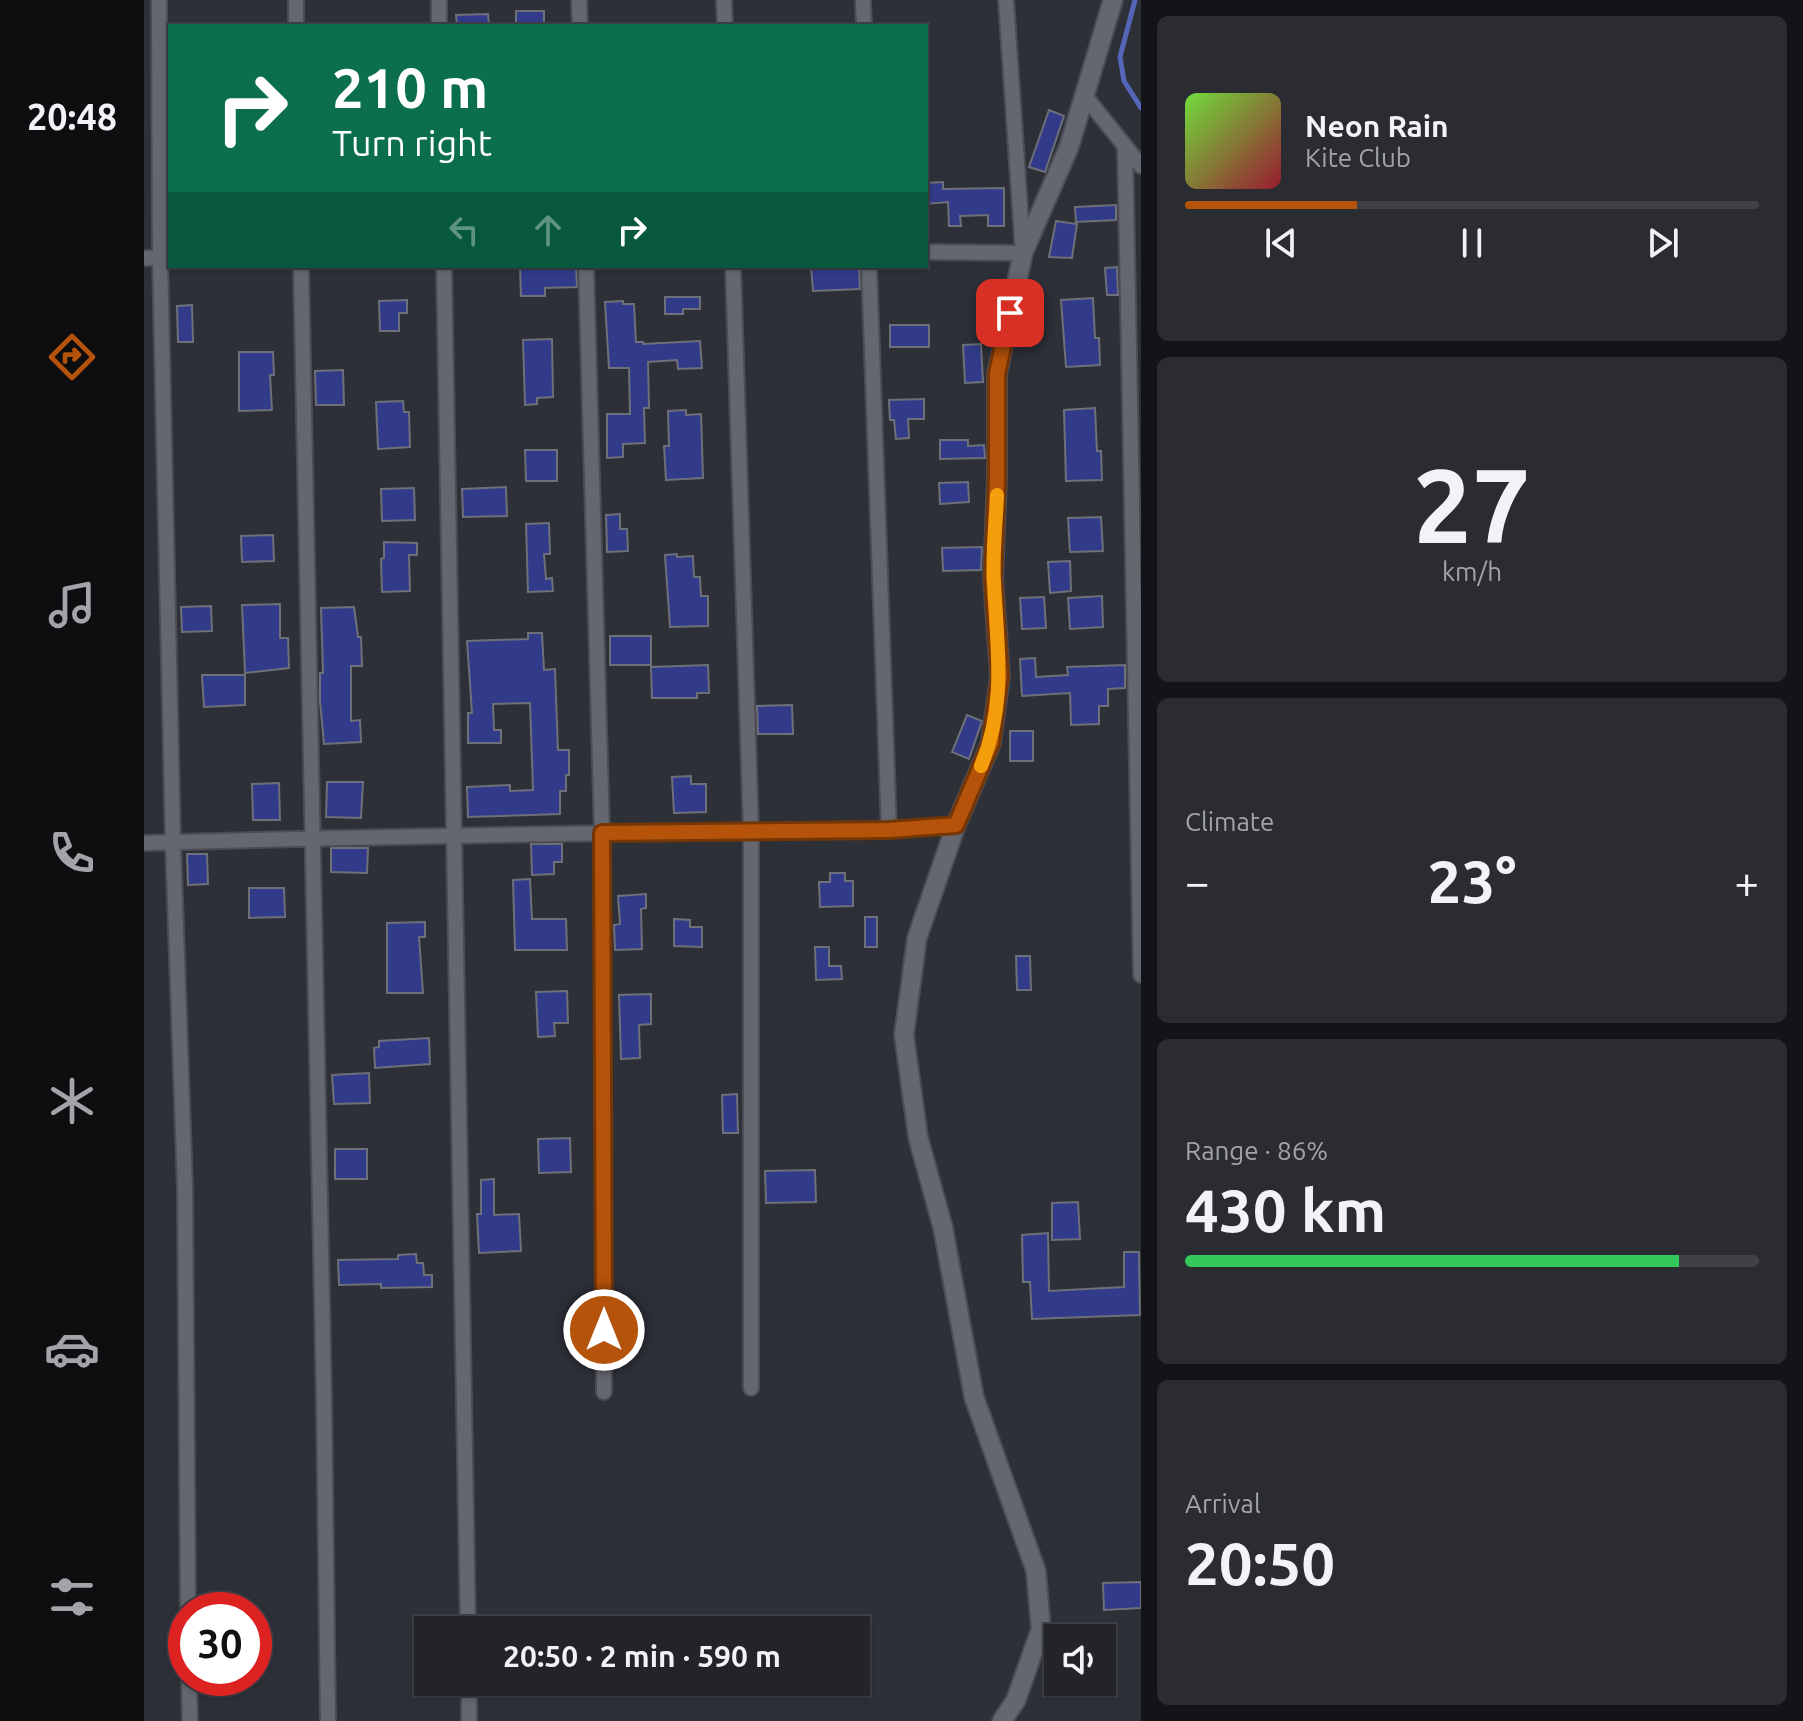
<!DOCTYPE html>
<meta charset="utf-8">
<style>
:root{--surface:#22242a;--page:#2a2c32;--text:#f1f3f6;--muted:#a2a4a8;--line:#3f4147;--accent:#b45309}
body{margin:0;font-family:Ubuntu,sans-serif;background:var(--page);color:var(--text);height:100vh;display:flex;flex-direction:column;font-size:30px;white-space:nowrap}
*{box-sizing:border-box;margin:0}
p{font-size:26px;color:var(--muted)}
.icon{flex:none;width:44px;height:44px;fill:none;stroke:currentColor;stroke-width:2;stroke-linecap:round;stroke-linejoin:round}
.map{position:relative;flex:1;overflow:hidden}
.sheet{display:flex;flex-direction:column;gap:16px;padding:16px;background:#131417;width:662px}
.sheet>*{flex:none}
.top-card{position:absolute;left:24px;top:24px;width:760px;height:244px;border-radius:0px;box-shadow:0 2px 6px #0004,0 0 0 2px var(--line);background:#0b6e4f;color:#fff;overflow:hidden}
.buttons{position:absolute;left:900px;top:1624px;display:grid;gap:16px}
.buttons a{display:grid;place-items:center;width:72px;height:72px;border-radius:0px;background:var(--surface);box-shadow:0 2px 6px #0004,0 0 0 2px var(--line);font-size:40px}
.speed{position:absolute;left:24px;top:1592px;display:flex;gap:16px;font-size:40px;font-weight:700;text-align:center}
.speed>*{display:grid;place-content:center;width:104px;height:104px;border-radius:50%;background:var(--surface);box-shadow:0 2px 6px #0004,0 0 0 2px var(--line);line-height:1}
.speed .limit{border:12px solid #d22;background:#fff;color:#111}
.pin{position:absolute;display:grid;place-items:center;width:68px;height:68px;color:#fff;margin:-34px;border-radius:16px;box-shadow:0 4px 12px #0006}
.me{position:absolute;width:88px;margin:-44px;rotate:0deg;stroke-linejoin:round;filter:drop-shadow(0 0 6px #0008)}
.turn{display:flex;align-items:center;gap:28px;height:168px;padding:0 32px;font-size:36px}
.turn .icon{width:104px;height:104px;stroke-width:2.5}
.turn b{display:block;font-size:56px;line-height:68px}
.lanes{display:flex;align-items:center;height:76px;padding:0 32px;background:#0003;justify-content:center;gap:40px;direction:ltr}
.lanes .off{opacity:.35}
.big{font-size:60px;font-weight:600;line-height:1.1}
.sheet .tile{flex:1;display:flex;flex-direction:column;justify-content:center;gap:12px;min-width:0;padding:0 28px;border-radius:12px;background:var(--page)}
.sheet .dial{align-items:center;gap:0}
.dial b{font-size:104px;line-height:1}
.song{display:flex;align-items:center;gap:24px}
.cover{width:96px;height:96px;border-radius:12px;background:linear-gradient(135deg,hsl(100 70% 55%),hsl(350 70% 35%))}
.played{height:8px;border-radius:4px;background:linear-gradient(90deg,var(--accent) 30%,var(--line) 30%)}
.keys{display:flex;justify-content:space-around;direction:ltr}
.heat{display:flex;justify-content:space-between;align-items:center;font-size:44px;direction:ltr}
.charge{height:12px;border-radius:6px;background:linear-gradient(90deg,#34c759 86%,var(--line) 0)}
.trip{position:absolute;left:270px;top:1616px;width:456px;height:80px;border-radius:0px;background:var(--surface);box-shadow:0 2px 6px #0004,0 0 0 2px var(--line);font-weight:600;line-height:80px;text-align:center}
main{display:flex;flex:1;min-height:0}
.dock{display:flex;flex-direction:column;width:144px;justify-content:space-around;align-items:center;background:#0e0e11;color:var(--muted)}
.dock .icon{width:56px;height:56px}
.dock .on{color:var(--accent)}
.dock b{font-size:36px;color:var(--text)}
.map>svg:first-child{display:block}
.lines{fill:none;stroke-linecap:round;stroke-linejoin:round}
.stream{stroke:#5565b7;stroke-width:5}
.building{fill:#313b89;stroke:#6e7079;stroke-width:2}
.minor-casing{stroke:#4c4d54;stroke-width:18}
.tertiary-casing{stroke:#4c4d54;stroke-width:22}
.minor{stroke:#656770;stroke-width:14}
.tertiary{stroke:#656770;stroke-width:18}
.route-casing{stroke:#753606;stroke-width:20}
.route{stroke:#b45309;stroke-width:14}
.slow{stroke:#f59e0b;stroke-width:14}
</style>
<main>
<nav class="dock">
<b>20:48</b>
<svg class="icon on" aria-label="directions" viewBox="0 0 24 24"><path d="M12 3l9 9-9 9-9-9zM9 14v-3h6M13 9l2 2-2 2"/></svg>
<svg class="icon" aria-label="music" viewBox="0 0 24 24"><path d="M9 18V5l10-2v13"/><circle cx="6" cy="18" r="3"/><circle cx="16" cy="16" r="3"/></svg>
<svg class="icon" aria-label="phone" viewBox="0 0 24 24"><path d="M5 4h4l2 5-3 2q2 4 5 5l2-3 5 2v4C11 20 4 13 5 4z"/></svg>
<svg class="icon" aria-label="climate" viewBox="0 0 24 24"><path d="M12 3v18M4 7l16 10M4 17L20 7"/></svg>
<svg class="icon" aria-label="car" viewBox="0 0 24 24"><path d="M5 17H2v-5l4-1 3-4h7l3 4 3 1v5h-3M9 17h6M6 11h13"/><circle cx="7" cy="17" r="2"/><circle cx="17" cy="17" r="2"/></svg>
<svg class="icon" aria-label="filters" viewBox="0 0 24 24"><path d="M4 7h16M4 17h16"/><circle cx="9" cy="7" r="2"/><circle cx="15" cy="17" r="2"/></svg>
</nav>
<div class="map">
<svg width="997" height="1721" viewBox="0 0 997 1721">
<rect width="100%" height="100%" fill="#2e3038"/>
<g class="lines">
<!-- stream -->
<path class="stream" d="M991,0L976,57L980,81L997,108"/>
</g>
<!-- building -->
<path class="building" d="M372,11H400V26H372Z
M344,14L345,26H313L312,15Z
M905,110L920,116L901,172L885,167Z
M799,182V189L860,188V226H844V215L816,216L817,226H805L804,202L782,204V183Z
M972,205V220L932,222L931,207Z
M912,221L933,224L928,258L905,257Z
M376,266H432L433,287L401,288V296H377Z
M667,266H715L716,289L669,291Z
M973,267L974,295H963L961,268Z
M521,297H556V309H539V314H521Z
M949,298L951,338H955L956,365L922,367L917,300Z
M263,300V313H255V331H236L235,301Z
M479,301V304H490L492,342H499V344L556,341L558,368L534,369L533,360L504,362L505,408H500L501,443L479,444V457L463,458V414H486L485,368H465L461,302Z
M48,305L49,342H34L33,306Z
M746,325H785V347H746Z
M408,339L409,397L393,398V404L381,405L379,340Z
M837,344L839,382L821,383L819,345Z
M95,352H129L130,375H126L128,410L95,411Z
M199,370L200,405H172L171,371Z
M780,399V419H764L765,438L752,439L750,420H746L745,400Z
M259,401L260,412H265L266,447L234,449L232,402Z
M951,408L953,451H957L958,480L922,481L920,410Z
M542,410V415L557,414L559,478L522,480L520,446H525L524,411Z
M796,440H824V446L840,445L841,458L796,459Z
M381,450H413V481H382Z
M824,482L825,502L796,504L795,483Z
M362,487L363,516L319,517L318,489Z
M270,488L271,520L238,521L237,489Z
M476,514V529H483L484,551L463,552L462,515Z
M957,517L959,551L926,552L924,518Z
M405,523L406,554H400L402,579L408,578L409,591L384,592L382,524Z
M129,535L130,561L98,562L97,536Z
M240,542L273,543V555H265L266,591L238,592L237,559L240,558Z
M838,547L837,570L799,571L798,548Z
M533,554V557L549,556L550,577H556L557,596H564V626L526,627L521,555Z
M926,561L927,591L906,593L904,562Z
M958,596L959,627L926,629L924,598Z
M900,597L902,628L878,629L876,598Z
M136,604V638H144L145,668L101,673L98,605Z
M67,606L68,631L38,632L37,607Z
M210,607L214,637H217L218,666H207V721L216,720L217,742L180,744L176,701V673H179L177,608Z
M384,633H398L400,670L411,669L414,750H425V775H422V791H416V814L324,817L323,787L366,785V791L389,790L386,703L349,704L350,730H357V743H324V713H328L323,641L384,639Z
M466,636H507V665H466Z
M891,658L892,677L924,675L923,667L981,665V688L964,689V706H955V724L927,725L926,693L878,696L876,659Z
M564,665L565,693H553V698H508L507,667Z
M58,675H101V705L60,707Z
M648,705L649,734H614L613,706Z
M823,715L838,721L825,759L808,752Z
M866,731H889V761H866Z
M547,776V784H562V812L530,813L528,777Z
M183,782H219L217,818L182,817Z
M135,783L136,820H109L108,784Z
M387,844H418V862H410V874L388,875Z
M187,848H224L223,873L187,872Z
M43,854H63L64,884L44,885Z
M686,873H701V881H709V906L676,907L675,882H686Z
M386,879L388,919H422L423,950H371L369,880Z
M105,888H140L141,917L105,918Z
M502,894V908L497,909L498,949L471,950L470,925L476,924L474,896Z
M721,917H733V947H721Z
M530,919L546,920V927H558V947L530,946Z
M281,922V937H275L279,993H243V923Z
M671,947H685V966H697L698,979L672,980Z
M872,956H886L887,990H873Z
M423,991L424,1023H410L411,1036L394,1037L392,992Z
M507,994V1024L495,1025L496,1058L477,1059L475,995Z
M285,1038L286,1064L231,1068L230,1048L235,1047V1041Z
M225,1073L226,1103L190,1104L188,1075Z
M593,1094L594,1133H579L578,1095Z
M426,1138L427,1172L395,1173L394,1139Z
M191,1149H223V1179H191Z
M671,1170L672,1202L622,1203L621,1171Z
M350,1179V1215L375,1214L377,1251L335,1253L333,1214H337V1180Z
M934,1202L936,1239L908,1240V1203Z
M904,1233L905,1291L980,1287V1252H995L996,1315L888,1319L886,1282H879L878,1235Z
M272,1254L273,1263H279L280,1275H288V1287L237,1288V1284L195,1285L194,1260L254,1259V1255Z
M997,1582V1608L960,1610L959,1583Z"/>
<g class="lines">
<!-- minor casing -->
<g class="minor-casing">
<path id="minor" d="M15,0L16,258L29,843L41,1188L44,1610
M152,0V26
M295,0V26
M435,0L436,26
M580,0L581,26
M719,0L720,26
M940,95L981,146L997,975
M981,146L997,166
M782,252L879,253L862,0
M0,258H26
M157,266L180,1400L184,1721
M300,266L324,1630
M442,266L458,833L460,1392
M589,266L607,831V1388
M725,266L745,830
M0,843C248,836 496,832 745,830L812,825
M45,1678L46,1721
M325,1682V1721"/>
</g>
<!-- tertiary casing -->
<g class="tertiary-casing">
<path id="tertiary" d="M858,1721L872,1700L897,1629L892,1571L830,1397L799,1228L774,1137L760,1035L773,938L812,825L847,743L856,676L849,578L853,478V374L879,253L925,147L969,0"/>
</g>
<!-- minor -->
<use href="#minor" class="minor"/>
<!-- tertiary -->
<use href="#tertiary" class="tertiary"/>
</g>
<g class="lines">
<!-- route casing -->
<g class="route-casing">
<path id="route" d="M460,1330L458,833L745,830L812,825L847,743L856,676L849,578L853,478V374L866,313"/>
</g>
<!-- route -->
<use href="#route" class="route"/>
<!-- slow -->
<path class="slow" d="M837,766C863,704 853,647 850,582C848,553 852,523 853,495"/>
</g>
</svg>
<div class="buttons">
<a><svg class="icon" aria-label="sound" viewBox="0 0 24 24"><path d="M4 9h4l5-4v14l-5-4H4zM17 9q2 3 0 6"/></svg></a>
</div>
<div class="speed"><div class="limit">30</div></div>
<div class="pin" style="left:866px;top:313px;background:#d93025"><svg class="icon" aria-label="arrive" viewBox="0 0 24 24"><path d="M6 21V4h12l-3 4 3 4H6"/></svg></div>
<svg class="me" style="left:460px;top:1330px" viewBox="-20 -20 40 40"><circle r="17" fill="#b45309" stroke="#fff" stroke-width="3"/><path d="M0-11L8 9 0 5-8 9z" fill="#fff"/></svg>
<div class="trip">20:50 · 2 min · 590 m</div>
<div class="top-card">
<div class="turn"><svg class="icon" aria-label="right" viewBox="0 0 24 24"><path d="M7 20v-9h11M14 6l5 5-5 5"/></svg><div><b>210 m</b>Turn right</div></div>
<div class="lanes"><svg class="icon off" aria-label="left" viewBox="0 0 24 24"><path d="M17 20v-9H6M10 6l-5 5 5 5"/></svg><svg class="icon off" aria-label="ahead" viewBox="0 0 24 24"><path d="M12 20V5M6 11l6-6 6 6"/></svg><svg class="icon" aria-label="right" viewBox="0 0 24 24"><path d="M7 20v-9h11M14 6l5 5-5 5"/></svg></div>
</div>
</div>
<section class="sheet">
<div class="tile">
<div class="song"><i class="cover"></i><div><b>Neon Rain</b><p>Kite Club</p></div></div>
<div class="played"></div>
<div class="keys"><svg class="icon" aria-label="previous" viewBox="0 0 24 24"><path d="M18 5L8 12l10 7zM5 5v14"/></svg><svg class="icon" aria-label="pause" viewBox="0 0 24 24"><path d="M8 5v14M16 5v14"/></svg><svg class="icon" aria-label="next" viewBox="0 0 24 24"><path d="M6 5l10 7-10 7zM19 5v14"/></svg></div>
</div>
<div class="tile dial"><b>27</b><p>km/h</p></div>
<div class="tile"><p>Climate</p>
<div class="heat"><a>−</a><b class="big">23°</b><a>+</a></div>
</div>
<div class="tile"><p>Range · 86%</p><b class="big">430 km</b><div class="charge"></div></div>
<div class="tile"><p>Arrival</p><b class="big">20:50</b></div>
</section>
</main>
